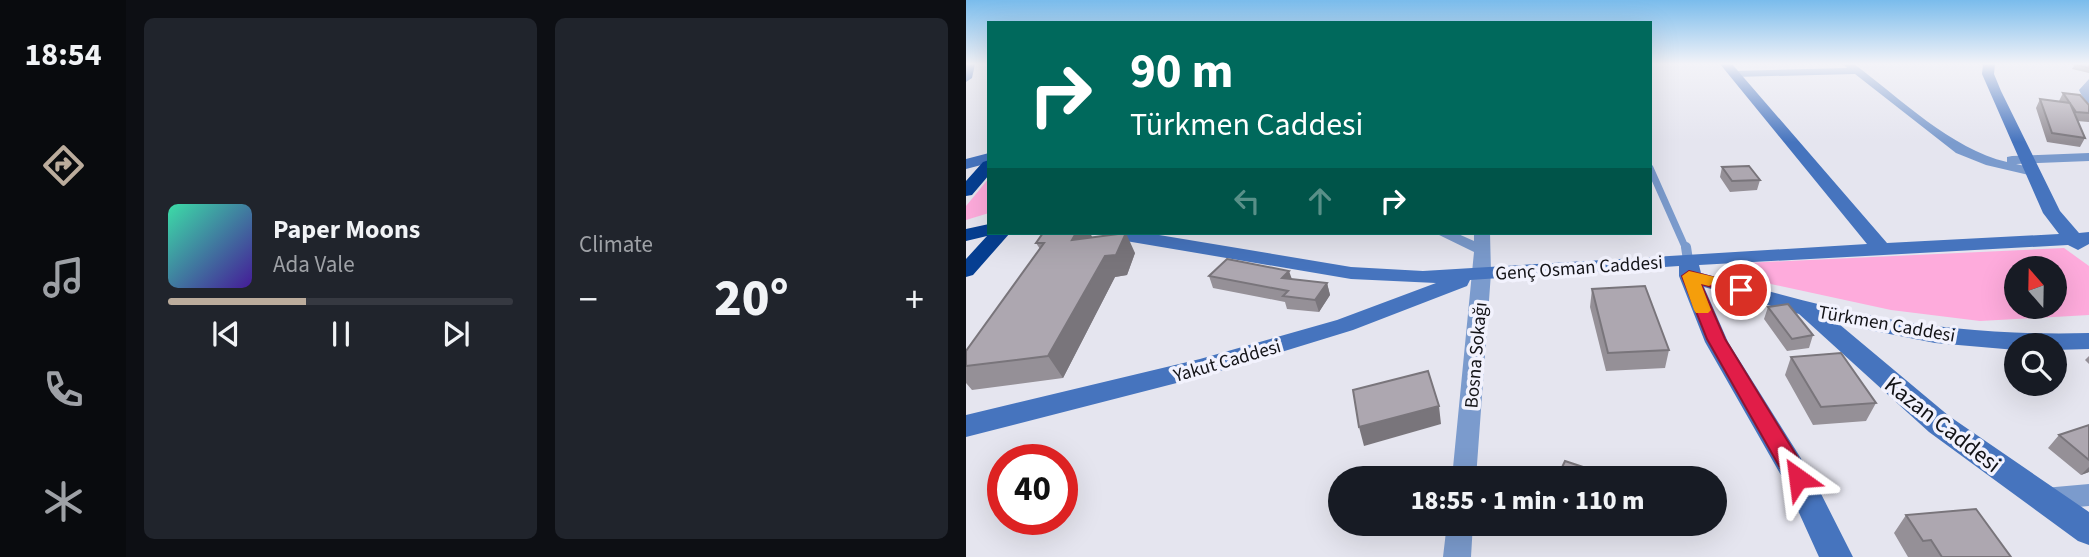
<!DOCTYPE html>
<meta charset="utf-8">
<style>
:root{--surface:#171b24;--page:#20242c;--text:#f1f3f6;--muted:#9ea1a6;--line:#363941;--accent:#bbac9c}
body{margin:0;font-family:"Source Sans 3",sans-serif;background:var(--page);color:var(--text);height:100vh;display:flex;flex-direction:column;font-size:26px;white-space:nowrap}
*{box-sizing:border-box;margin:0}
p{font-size:23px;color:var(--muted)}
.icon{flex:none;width:38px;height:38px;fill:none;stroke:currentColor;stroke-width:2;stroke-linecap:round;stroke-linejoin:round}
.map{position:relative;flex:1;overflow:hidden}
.drawer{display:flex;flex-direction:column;gap:18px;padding:18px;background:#0d0f14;width:840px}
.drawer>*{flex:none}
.top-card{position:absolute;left:21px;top:21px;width:665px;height:214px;border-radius:0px;box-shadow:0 7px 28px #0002;background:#00695c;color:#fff;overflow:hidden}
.needle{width:46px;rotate:340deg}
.tools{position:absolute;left:1038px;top:256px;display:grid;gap:14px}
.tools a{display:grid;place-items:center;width:63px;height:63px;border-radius:50%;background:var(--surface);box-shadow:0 7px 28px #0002;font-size:35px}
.speed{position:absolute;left:21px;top:444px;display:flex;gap:14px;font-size:35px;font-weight:700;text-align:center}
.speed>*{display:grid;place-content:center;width:91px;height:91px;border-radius:50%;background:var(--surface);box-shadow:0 7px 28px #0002;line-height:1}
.speed .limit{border:10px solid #d22;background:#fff;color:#111}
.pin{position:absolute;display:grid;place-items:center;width:60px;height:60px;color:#fff;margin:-30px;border:4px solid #fff;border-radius:50%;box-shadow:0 2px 7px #0007}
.me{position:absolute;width:77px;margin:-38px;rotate:329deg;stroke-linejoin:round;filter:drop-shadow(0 0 5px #0008)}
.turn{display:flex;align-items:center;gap:24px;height:147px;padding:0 28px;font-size:32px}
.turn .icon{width:91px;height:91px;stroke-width:2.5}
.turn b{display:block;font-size:49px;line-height:60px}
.lanes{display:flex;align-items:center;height:66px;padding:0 28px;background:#0003;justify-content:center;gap:35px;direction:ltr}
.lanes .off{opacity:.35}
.big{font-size:52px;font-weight:800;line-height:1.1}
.drawer .card{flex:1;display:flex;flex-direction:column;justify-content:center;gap:10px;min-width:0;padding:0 24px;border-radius:10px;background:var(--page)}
.song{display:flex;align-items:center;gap:21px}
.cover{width:84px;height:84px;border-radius:10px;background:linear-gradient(135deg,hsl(160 70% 55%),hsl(260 70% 35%))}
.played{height:7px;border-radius:4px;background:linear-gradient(90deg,var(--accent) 40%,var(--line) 40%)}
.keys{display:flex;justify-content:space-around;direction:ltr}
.heat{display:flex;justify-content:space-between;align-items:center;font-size:38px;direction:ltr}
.drawer .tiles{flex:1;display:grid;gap:18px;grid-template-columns:repeat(2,1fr)}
.trip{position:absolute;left:362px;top:466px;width:399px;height:70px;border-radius:35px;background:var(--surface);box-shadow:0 7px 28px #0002;font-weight:800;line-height:70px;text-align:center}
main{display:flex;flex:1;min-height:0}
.dock{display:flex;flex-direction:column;width:126px;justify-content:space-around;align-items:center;background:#090b0e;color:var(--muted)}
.dock .icon{width:49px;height:49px}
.dock .on{color:var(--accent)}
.dock b{font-size:32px;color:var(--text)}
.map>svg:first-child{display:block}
.green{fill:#feabdc;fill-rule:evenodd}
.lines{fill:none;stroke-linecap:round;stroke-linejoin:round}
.lane-far1{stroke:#7b9bcd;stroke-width:7}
.lane{stroke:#7b9bcd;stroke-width:10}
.street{fill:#7b9bcd;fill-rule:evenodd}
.secondary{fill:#4674be;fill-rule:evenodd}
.highway{fill:#063f92;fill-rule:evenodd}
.wall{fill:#959097}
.shaded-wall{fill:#79757b}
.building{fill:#ada7b0;stroke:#79757b;stroke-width:2}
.route{fill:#e11d48;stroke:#92132f;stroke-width:2}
.slow{fill:#f59e0b}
.labels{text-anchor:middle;stroke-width:7;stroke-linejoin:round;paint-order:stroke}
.street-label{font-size:19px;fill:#131317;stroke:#f2f2fd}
.near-street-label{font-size:23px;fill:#131317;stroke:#f2f2fd}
</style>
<main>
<nav class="dock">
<b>18:54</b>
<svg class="icon on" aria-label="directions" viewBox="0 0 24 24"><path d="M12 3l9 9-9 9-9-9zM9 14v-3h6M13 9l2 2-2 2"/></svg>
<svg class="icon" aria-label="music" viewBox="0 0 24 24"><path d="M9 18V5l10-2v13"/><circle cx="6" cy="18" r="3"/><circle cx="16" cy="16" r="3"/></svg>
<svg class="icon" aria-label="phone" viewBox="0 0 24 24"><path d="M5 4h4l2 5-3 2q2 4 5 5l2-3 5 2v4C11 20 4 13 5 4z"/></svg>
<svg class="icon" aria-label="climate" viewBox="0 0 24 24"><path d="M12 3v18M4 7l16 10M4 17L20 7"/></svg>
</nav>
<section class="drawer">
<div class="tiles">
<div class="card">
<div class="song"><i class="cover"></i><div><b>Paper Moons</b><p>Ada Vale</p></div></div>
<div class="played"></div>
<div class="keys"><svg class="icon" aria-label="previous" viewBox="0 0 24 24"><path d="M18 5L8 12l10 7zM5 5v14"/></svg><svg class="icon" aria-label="pause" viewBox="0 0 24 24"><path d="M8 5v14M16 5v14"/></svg><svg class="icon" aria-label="next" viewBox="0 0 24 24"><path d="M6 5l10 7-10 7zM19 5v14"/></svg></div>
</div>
<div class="card"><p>Climate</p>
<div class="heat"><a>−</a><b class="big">20°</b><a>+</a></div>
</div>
</div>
</section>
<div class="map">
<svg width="1123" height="557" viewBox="0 0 1123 557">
<rect width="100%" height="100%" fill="#e5e5ef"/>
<!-- green -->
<path class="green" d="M23,178V213L0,220V206Z
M1098,248L1123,266V315L1014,321L925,310L800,283L786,278L778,270L779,263ZM1050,268H1088V306H1050Z"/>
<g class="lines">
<!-- lane-far1 -->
<path class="lane-far1" d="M684,168L720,249"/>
<!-- lane -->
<path class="lane" d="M720,247L722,260"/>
<!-- street -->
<path class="street" d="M877,64H888C934,98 985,149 1041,162V157L1046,156L1123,153V161L1050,164L1072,169V175L1067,176L1020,165L990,153L889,74L768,77L763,74L768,71L881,68Z
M1123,79V103L1119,102L1113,90Z
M469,233H490L508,241V233H524L525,273L510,478H486L508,252Z
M1123,484V506L1078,510L1069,507L1065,499L1069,491L1078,488Z
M481,523H507L505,557H477Z"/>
<!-- secondary -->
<path class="secondary" d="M0,64H9L6,78L0,82Z
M754,64H766L921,243L1093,234L1077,213L1016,74L1017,64H1029L1028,74L1035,91L1094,211L1113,233L1123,232V244L1112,250L1102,245L733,265L735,273C793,288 851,306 911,317C981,330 1052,335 1123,333V349L1088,350V345H1050V350L969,343L873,324L983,416L1123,512V545L1112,541L963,432L833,314L738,287L762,342L846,476L887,557H853L820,484L739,342L713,276V266L504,280L501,286L387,330L234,377L0,437V415L234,359L371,320L470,283L385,279L148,239L141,237L139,233H181L385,267L457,271L901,244Z
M23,153V163L0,169V159Z"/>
<!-- highway -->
<path class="highway" d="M23,160V175L6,195L0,196V181L17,162Z
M23,224V233H44L7,275L0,277V259L21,236L0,241V229Z"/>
</g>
<!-- wall -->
<path class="wall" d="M1109,64H1123V73L1106,69Z
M1097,93L1123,105V122L1111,121L1119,138L1114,147L1081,142L1070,108L1074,99L1093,101Z
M756,167L794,180L791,190L764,192L754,177Z
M77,233H124L126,237L169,253L161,275L149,277L97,378L6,390L0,383V351L74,249L70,243Z
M243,276L326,279L361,283L364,295L353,312L321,309L319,302L247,288Z
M626,289L703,350L699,368L640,371L624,307Z
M802,307L847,335L843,348L821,351L798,319Z
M1123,356V364L1119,360Z
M825,357L910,403L900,421L847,425L819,375Z
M1123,425V472L1115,475L1082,448L1093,435Z
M940,515L1045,557H942L928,533Z
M590,523H627L622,535Z"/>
<!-- shaded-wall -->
<path class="shaded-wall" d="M110,233H124L128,241L106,240Z
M160,233L169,253L161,275L149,277L97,378L82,356L139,256Z
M323,271L327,282L316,278Z
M361,283L364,295L353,312L349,300Z
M473,406L475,424L398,446L393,427Z
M1123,467V472L1115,475Z
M624,523H627L622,535Z"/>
<!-- building -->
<path class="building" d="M1108,64H1123V68Z
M1097,93L1114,95L1123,105V113L1110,112Z
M1074,99L1104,103L1119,138L1086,133Z
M783,166L794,180L766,181L756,167Z
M77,233H110L106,240L160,233L150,255L139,256L82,356L0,366V351L78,243H70Z
M261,259L323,271L316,278L361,283L349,300L317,296L322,291L243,276Z
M679,286L703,350L642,353L626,289Z
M822,304L847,335L826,339L802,307Z
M875,353L910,403L855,407L825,357Z
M462,371L473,406L393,427L387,390Z
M1123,425V460L1093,435Z
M599,461L641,475L640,478H591Z
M398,469L432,470L430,478H395Z
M1010,509L1045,557H976L965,540L957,541L940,515Z"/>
<!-- sky -->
<linearGradient id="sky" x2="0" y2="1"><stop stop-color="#7abcec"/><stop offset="0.45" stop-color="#f3f3f8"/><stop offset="1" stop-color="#f3f3f8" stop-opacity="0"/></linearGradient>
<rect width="1123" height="142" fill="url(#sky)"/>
<!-- route -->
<path class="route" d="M723,271L781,286L783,290L775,295L735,284L759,339L840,471L843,478L840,485L832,488L824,485L741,339L716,276Z"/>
<!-- slow -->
<path class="slow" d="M723,271L749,277L751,281L743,286L735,284L745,310L742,313H730L728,310L716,276Z"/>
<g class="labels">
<!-- street labels -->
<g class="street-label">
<text transform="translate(613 267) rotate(-4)" y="7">Genç Osman Caddesi</text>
<text transform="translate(921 323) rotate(10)" y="7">Türkmen Caddesi</text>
<text transform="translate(509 355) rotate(-85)" y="7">Bosna Sokağı</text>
<text transform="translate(261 360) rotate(-16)" y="7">Yakut Caddesi</text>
</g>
<!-- near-street labels -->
<g class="near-street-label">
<text transform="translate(977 424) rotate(38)" y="8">Kazan Caddesi</text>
</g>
</g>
</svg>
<div class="tools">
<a><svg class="needle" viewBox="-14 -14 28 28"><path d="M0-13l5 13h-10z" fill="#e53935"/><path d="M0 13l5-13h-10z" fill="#9ea1a6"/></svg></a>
<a><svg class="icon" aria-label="search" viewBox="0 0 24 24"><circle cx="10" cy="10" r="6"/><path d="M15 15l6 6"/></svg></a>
</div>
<div class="speed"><div class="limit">40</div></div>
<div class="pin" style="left:775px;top:290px;background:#d93025"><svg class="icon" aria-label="arrive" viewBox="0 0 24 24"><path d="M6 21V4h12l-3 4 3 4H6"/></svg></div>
<svg class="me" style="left:832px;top:478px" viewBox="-20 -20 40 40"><path d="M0-17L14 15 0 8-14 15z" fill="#e11d48" stroke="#fff" stroke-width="4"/></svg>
<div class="trip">18:55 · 1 min · 110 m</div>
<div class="top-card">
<div class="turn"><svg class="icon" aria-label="right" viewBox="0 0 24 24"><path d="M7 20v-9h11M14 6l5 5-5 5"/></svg><div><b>90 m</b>Türkmen Caddesi</div></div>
<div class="lanes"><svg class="icon off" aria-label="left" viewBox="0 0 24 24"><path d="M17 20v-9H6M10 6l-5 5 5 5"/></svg><svg class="icon off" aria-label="ahead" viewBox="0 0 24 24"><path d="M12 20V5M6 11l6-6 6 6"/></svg><svg class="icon" aria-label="right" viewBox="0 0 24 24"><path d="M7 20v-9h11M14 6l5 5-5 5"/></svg></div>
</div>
</div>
</main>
